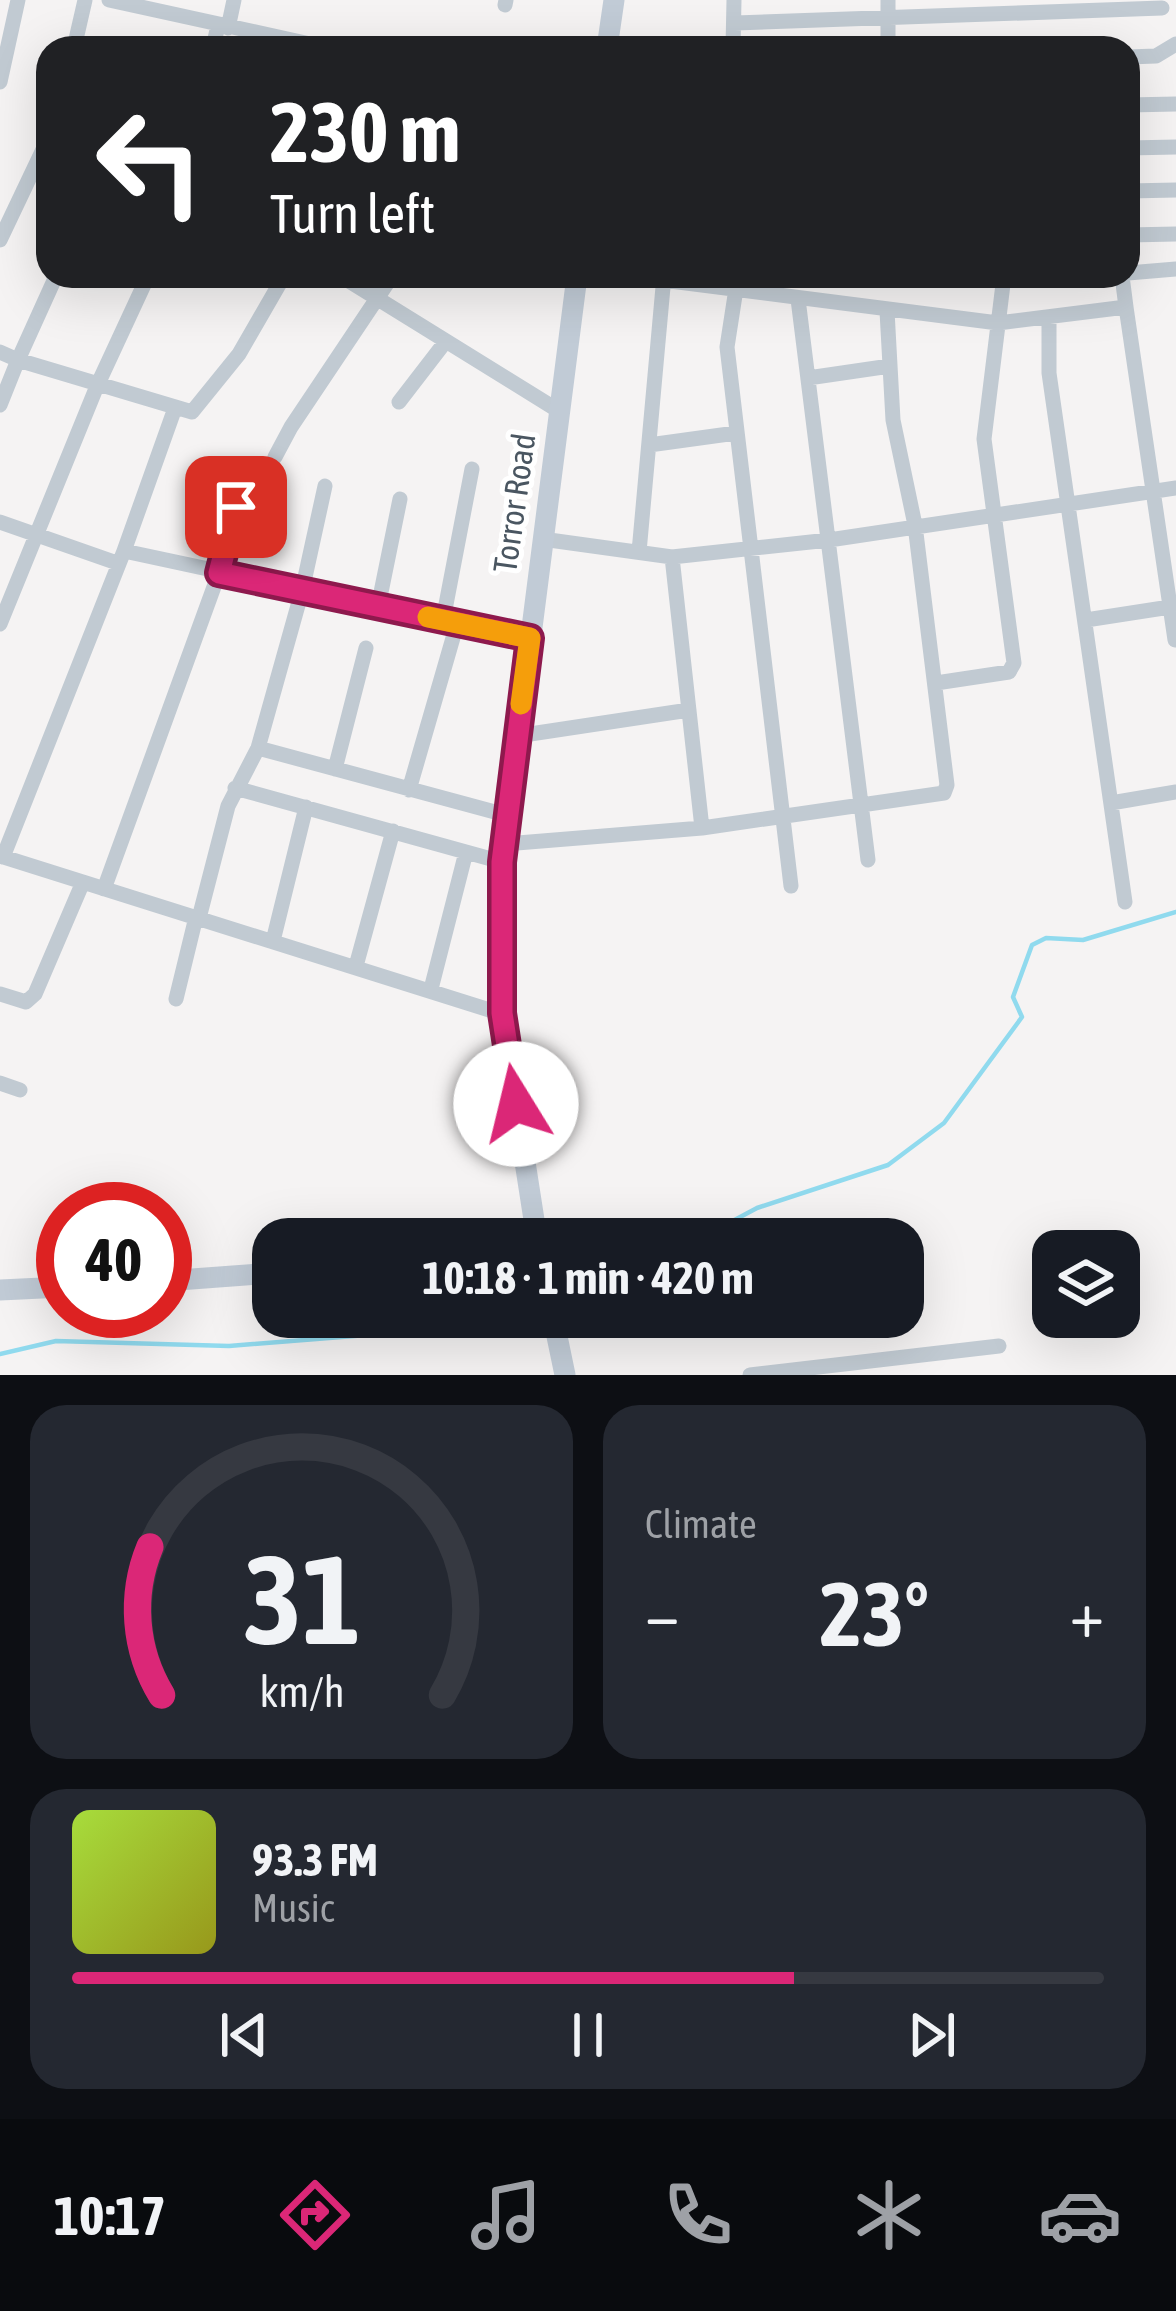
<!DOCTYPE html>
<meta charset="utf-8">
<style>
:root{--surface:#171b24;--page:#242831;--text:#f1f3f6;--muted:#9ea1a6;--line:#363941;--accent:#db2777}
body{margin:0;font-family:"Asap Condensed",sans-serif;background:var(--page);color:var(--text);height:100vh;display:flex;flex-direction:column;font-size:45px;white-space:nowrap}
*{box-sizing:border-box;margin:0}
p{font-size:39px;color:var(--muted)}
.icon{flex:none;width:66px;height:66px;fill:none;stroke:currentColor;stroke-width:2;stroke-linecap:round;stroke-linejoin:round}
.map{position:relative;height:1375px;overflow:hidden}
.panel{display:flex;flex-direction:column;gap:30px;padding:30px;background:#0d0f14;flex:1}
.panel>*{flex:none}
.banner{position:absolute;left:36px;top:36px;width:1104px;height:252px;border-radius:36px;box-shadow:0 12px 48px #0002;background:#202124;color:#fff;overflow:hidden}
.fabs{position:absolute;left:1032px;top:1230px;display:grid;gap:24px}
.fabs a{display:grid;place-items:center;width:108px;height:108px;border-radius:24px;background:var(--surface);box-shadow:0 12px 48px #0002;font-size:60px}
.speed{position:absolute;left:36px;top:1182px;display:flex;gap:24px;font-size:60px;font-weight:700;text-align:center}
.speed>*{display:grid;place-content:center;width:156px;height:156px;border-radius:50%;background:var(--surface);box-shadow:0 12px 48px #0002;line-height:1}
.speed .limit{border:18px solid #d22;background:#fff;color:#111}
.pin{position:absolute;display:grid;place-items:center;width:102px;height:102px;color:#fff;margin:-51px;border-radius:24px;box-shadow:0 6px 18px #0006}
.me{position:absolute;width:132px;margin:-66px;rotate:351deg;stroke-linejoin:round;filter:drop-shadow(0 0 9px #0008)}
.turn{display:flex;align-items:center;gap:42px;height:252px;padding:0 36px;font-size:54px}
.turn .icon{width:156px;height:156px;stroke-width:2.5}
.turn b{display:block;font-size:84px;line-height:102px}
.big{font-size:90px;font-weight:700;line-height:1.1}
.panel .card{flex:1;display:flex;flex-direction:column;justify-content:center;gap:18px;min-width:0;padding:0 42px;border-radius:36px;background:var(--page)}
.panel .dial{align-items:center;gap:0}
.dial svg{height:312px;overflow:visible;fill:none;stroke:var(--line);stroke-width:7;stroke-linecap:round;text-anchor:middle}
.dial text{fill:var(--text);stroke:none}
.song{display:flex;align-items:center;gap:36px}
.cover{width:144px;height:144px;border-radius:18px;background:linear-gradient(135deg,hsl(80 70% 55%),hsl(60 70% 35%))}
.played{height:12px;border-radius:6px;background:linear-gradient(90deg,var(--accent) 70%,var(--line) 70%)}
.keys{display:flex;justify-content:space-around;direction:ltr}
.heat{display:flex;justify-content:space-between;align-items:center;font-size:66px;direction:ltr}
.panel .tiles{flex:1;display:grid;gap:30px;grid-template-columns:1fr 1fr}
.card:last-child{grid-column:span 2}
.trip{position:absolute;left:252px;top:1218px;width:672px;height:120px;border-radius:36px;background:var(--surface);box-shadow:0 12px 48px #0002;font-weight:700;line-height:120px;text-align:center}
.dock{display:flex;height:192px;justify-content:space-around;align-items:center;background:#090b0e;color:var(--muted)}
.dock .icon{width:84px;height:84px}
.dock .on{color:var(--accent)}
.dock b{font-size:54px;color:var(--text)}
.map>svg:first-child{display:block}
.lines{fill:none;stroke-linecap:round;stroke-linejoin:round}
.stream{stroke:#90daee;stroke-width:4.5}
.lane{stroke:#c1cad2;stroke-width:8}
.street{stroke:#c1cad2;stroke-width:15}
.secondary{stroke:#c1cbd6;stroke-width:21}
.route-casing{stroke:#8e194d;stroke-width:30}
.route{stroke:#db2777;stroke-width:21}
.slow{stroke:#f59e0b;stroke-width:21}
.labels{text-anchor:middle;stroke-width:10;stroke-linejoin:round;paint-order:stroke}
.street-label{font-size:33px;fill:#4a5661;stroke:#fff}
</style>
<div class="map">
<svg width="1176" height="1375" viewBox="0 0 1176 1375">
<rect width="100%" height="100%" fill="#f5f3f3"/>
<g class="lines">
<!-- stream -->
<path class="stream" d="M699,1239L757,1208L888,1165L944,1123L1022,1017L1013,997L1032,945L1046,938L1083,940L1176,912
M0,1354L56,1341L229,1346L392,1333L517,1317"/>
<!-- lane -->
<path class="lane" d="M351,1317L352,1327"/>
<!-- street -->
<path class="street" d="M109,0L310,44L463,48
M888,0V48
M505,5L506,0
M735,23L1162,8
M228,28L234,0
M74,48L85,0
M213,48L218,25
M733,48L734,0
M1128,57L1156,56L1176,44
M0,82L18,0
M1128,105L1176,104
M1128,148L1176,147
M1128,191L1176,190
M1128,235L1176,234
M0,240L48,139
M1128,273L1176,269
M341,276L559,411
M631,276L998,323L1126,307L1122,276
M738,276L727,347L791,886
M966,276L1004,280L1072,276
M191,280L194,276
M798,299L868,860
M1126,307L1175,640
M1049,317V373L1125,902
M0,352L18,360L56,276
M808,378L890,366
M399,402L446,341
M0,405L18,360L192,412L239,354L284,276
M649,445L736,433
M275,457L291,427L392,276
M325,486L302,591L258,748L506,815
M0,522L117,563
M542,539L672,557L829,540L1176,488
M124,551L530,638
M639,552L664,276
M672,557L702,828
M378,607L400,499
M443,620L472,469
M1086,620L1170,607
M0,624L97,386L148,276
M936,683L1009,672L1014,663L984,439L1004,276
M517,736L689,710
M335,769L366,648
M235,788L502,862
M409,790L457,624
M1111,803L1176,792
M504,844L702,828L944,793L947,785L915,525L893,420L887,311
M0,856L502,1014
M3,857L124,551L175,408
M104,889L219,573L236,507
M199,918L228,806L258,748
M273,941L306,807
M356,966L393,831
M431,989L466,852
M0,994L26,1002L35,994L83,882
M176,999L196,917
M0,1083L20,1090
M750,1375L999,1346"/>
<!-- secondary -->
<path class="secondary" d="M607,48L614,0
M537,1239L502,1014V862L577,276
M165,1281L273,1273
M0,1290L63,1287
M553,1317L565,1375"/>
</g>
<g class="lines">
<!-- route casing -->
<g class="route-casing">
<path id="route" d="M236,507L219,573L530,638L502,862V1013L516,1104"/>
</g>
<!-- route -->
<use href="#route" class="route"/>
<!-- slow -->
<path class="slow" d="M428,617L530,638L521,704"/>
</g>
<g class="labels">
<!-- street labels -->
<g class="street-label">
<text transform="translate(514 503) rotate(-82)" y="12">Torror Road</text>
</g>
</g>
</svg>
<div class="fabs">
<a><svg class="icon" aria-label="layers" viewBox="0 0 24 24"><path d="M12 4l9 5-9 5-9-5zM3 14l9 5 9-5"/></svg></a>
</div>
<div class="speed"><div class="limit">40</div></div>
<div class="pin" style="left:236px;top:507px;background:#d93025"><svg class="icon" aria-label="arrive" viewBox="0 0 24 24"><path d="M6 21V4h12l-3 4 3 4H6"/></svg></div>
<svg class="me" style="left:516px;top:1104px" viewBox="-20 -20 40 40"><circle r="19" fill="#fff"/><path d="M0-13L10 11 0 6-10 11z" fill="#db2777"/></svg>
<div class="trip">10:18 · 1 min · 420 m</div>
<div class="banner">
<div class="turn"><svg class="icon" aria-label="left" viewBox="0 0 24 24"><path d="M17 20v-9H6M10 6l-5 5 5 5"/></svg><div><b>230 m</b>Turn left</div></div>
</div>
</div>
<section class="panel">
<div class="tiles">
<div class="card dial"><svg viewBox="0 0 100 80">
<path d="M14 69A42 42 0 1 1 86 69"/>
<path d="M14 69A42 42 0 0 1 11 31" stroke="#db2777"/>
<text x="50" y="56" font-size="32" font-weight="700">31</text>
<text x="50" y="72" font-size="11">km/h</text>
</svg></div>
<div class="card"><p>Climate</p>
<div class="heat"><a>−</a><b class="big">23°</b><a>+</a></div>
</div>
<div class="card">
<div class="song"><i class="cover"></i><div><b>93.3 FM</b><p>Music</p></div></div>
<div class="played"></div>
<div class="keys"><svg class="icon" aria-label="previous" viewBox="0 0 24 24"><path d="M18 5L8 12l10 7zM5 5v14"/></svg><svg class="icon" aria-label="pause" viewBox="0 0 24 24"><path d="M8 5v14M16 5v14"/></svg><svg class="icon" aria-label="next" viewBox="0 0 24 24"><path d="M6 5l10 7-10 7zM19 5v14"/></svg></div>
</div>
</div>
</section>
<nav class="dock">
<b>10:17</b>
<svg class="icon on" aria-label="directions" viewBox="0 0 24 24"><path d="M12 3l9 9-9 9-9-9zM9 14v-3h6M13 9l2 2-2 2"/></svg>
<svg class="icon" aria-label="music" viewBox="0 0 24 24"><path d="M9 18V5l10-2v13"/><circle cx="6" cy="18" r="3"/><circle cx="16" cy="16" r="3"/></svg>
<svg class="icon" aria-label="phone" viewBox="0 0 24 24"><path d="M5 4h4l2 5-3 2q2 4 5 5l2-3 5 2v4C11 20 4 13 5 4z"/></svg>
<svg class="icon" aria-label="climate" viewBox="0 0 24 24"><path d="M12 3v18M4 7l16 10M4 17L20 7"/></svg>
<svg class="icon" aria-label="car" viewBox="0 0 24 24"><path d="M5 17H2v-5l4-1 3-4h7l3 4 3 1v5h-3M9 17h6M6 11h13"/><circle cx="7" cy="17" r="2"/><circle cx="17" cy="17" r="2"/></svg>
</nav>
